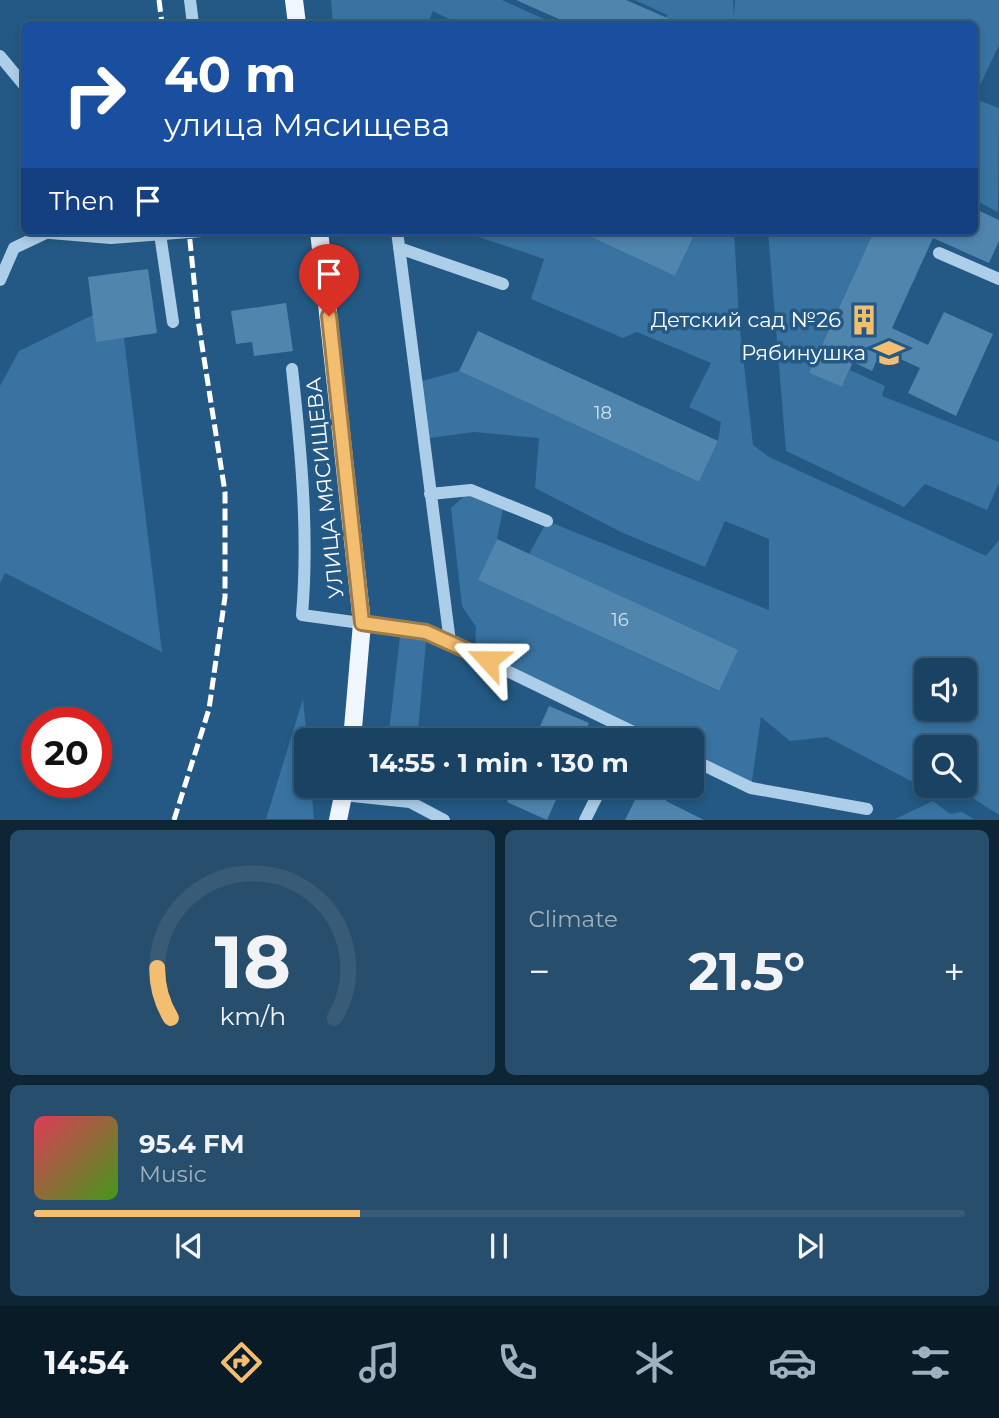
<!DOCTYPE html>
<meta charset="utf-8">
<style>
:root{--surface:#1a4363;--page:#274e6c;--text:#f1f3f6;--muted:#9fb0be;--line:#385c78;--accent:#f3be70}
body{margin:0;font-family:Montserrat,sans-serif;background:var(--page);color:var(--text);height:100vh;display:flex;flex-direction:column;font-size:26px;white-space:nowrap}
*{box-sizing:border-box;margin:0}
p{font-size:23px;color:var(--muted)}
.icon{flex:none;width:38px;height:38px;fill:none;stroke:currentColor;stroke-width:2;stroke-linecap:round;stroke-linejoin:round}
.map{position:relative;height:820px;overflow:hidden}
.side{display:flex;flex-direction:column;gap:10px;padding:10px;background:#0e2536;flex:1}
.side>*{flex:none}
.banner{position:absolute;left:21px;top:21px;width:957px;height:214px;border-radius:10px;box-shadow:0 4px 10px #0003,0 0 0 2px var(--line);background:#1a4fa0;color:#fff;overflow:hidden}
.controls{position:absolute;left:914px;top:658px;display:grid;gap:14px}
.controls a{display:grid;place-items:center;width:63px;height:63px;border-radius:10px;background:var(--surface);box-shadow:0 4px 10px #0003,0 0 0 2px var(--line);font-size:35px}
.speed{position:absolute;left:21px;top:707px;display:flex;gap:14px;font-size:35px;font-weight:700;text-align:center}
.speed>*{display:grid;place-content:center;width:91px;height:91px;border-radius:50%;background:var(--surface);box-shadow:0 4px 10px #0003,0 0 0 2px var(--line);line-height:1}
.speed .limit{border:10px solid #d22;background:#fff;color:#111}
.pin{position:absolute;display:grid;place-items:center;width:60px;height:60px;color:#fff;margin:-72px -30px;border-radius:50% 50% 50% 0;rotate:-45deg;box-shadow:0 0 7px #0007}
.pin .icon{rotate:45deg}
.me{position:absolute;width:77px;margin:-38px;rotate:294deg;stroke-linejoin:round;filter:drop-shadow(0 0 5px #0008)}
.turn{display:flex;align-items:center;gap:24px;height:147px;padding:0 28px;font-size:32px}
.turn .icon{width:91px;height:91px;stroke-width:2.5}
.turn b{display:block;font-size:49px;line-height:60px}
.then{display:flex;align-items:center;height:66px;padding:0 28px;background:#0003;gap:14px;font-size:26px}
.big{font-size:52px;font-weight:700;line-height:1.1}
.side .widget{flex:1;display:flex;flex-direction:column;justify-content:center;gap:10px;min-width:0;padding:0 24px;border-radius:10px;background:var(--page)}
.side .dial{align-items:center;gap:0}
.dial svg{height:182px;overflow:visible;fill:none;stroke:var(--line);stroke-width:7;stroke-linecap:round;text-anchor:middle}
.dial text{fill:var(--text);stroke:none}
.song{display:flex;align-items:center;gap:21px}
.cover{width:84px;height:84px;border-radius:10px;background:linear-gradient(135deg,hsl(350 70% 55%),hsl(100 70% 35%))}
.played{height:7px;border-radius:4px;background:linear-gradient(90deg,var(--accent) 35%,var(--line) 35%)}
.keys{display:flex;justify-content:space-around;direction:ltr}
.heat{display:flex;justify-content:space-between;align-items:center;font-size:38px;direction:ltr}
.side .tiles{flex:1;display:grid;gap:10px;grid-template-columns:1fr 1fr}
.widget:last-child{grid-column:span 2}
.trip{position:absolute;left:294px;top:728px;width:410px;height:70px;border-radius:10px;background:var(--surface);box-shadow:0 4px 10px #0003,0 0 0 2px var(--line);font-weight:700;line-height:70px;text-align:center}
.tabs{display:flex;height:112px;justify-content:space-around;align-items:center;background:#0a1b28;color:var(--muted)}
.tabs .icon{width:49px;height:49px}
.tabs .current{color:var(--accent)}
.tabs b{font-size:32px;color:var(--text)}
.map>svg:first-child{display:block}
.green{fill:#3873a1;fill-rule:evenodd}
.building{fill:#5085ae}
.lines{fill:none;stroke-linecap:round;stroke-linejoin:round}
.minor{stroke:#adcee8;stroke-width:12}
.major{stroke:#eff6fe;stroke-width:18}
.rail{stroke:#fff;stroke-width:5;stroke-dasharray:12 5;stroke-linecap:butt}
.route-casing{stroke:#9e7c49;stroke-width:18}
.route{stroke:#f3be70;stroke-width:12}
.labels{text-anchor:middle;stroke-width:7;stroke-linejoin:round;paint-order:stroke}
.number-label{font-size:18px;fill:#d3e0eb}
.poi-label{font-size:21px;fill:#fff;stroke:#235984;text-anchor:end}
.street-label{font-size:21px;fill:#fff;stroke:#235984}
</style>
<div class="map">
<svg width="999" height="820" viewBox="0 0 999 820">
<rect width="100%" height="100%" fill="#235984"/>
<!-- green -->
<path class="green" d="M331,0H502L555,24H459L433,11L427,24H333Z
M635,0H733L734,17L735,0H999V45L975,96V24H664L667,15Z
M975,99L999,108L998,212L975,200Z
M461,231H578L675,276L694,235L686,231H734L739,320L753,445L769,457L986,556L999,540V815L954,786H964V747H926V755L915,761L926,773V778L911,781L827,737L790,741L761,717L751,788L691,759V740H651L475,653L476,627L462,606L451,508L471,490L504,504L497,539L479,580L718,691L737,650L529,554L547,521L769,610V539L725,521L705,567L623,533L535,488L539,438L474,432L423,439L415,383L459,371L699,482L718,441L721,422L689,407L711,363L637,332L623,338L531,299L544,259ZM926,670H964V709H926Z
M768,231H874L809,373L842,387L850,370L885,386L882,396L999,442V483L987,510L925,484L904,507L786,451Z
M93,315L124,338L162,652L5,573L0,583V386L19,351Z
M401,628L427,632L417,740H388Z
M303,699L307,740L306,786H311L314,819H266Z
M933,801L950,814L962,812L974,819H895Z"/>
<!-- building -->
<path class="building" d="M516,0H626L681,24H570Z
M975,209L999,220V241L989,263L933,238L892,328L928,345L944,312L993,334L956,416L908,393L920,368L881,350L872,371L853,362L842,387L809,373L874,231H975Z
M578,231H696L675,276Z
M148,269L157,333L96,342L88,277Z
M286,303L293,351L254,356L252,342L236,344L231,311Z
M478,331L718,441L699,482L459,371Z
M497,539L738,650L719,691L478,580Z
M549,706L589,723L582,740H534Z
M514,786H562L547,820L507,802Z
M642,786H673L666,801L704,820H625Z"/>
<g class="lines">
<!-- minor -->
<path class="minor" d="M190,0L193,24
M0,56L24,85
M397,231L450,642
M50,233L111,238L202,231
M160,234L173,322
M399,248L503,284
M939,253L999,279
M0,280L14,248L50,231
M292,369C301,451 309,533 302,615L427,632L629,730L624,740
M430,494L471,490L547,521
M629,730L651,740
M691,759L751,788L867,809
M343,795L410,802L444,820
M585,820L602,786"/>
<!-- major -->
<path class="major" d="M294,0L297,24
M319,231L362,623L352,740
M338,820L345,786"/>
<!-- rail -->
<path class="rail" d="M159,0L162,24
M174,820L209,709L225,597V492L198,320L189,231"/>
</g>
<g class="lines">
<!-- route casing -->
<g class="route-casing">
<path id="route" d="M329,316L362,623L426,632L488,660"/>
</g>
<!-- route -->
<use href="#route" class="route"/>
</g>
<!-- icons -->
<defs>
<g id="building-bare" transform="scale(2.415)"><path d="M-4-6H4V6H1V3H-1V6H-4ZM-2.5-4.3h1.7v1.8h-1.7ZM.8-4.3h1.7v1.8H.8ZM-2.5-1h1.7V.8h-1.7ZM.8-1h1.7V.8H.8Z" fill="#f3be70" stroke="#235984" stroke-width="2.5" paint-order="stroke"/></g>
<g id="school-bare" transform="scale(2.415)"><path d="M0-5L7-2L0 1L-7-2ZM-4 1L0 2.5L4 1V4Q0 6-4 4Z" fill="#f3be70" stroke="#235984" stroke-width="2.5" paint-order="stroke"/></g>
</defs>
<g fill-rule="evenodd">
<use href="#building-bare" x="864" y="320"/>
<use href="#school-bare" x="889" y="353"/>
</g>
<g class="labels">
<!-- number labels -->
<g class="number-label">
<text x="603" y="419">18</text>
<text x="620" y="626">16</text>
</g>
<!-- poi labels -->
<g class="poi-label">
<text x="841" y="327">Детский сад №26</text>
<text x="866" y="360">Рябинушка</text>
</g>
<!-- street labels -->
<g class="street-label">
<text transform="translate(325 488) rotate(-96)" y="7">УЛИЦА МЯСИЩЕВА</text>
</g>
</g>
</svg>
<div class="controls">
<a><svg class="icon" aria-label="sound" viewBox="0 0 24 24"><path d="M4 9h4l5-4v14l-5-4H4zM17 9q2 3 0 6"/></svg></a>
<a><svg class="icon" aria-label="search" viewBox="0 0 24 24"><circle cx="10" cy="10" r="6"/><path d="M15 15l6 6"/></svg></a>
</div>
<div class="speed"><div class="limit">20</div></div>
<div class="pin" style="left:329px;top:316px;background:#d93025"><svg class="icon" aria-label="arrive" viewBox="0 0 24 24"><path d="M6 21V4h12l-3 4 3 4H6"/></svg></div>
<svg class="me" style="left:488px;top:660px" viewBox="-20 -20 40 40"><path d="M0-17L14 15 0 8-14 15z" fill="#f3be70" stroke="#fff" stroke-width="4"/></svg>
<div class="trip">14:55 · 1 min · 130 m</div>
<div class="banner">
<div class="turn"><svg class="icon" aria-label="right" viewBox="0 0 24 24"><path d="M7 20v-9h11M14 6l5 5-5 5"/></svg><div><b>40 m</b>улица Мясищева</div></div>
<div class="then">Then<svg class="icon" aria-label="arrive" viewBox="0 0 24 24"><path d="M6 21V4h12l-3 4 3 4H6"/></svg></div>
</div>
</div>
<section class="side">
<div class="tiles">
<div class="widget dial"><svg viewBox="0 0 100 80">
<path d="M14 69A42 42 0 1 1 86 69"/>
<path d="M14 69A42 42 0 0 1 8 47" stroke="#f3be70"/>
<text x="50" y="56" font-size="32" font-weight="700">18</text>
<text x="50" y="72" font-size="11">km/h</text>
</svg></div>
<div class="widget"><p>Climate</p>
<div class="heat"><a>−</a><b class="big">21.5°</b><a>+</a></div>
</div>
<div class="widget">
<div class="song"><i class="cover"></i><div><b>95.4 FM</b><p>Music</p></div></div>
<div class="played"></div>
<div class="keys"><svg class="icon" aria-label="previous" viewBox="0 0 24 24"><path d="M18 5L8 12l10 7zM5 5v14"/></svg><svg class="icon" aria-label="pause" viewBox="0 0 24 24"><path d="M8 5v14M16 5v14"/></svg><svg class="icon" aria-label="next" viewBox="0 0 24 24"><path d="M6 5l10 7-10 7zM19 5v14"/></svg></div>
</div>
</div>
</section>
<nav class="tabs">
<b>14:54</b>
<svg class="icon current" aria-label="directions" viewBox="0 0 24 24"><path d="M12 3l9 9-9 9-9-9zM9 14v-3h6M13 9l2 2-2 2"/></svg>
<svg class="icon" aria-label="music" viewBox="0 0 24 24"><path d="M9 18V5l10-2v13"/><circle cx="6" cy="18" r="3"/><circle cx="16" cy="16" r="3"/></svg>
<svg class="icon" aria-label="phone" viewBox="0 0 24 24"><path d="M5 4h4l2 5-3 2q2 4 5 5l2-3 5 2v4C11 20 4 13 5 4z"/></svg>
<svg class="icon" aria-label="climate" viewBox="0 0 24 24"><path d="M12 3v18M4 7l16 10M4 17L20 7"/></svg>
<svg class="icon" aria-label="car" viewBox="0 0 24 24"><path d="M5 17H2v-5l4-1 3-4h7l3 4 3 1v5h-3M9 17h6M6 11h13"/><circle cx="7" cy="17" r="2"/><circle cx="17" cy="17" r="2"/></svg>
<svg class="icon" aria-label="filters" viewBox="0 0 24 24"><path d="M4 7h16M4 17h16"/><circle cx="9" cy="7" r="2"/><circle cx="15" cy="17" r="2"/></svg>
</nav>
